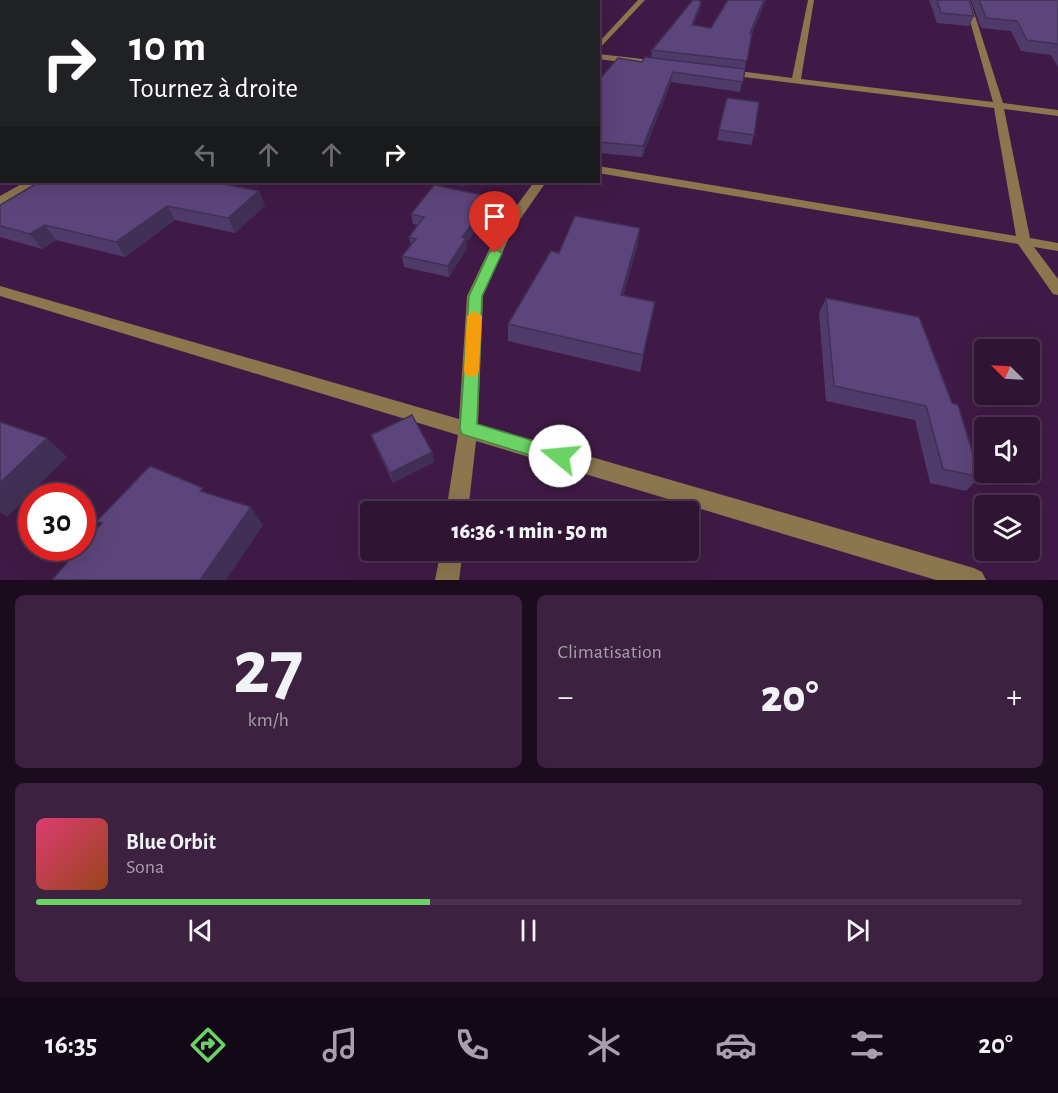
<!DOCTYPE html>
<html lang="fr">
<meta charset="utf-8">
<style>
:root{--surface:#301434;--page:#3c2140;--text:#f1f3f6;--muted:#a89eac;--line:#4b334f;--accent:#6ad363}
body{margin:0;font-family:"Alegreya Sans",sans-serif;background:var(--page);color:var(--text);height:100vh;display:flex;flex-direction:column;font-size:22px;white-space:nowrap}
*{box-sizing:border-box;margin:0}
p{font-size:20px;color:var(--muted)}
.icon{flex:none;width:33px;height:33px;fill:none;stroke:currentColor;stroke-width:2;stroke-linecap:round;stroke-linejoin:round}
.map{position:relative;height:580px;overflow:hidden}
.details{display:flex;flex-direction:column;gap:15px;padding:15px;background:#1a0b1d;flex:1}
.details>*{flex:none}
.hud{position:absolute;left:0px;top:0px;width:600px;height:183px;box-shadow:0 6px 24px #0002,0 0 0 2px var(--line);background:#202124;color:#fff;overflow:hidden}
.needle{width:39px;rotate:294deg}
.controls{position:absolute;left:974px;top:339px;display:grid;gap:12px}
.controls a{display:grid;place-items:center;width:66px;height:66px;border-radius:6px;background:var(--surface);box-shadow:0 6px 24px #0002,0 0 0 2px var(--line);font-size:30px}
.speed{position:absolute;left:18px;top:483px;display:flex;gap:12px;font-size:30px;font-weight:700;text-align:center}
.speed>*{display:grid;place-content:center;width:78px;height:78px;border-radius:50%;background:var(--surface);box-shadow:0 6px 24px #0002,0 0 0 2px var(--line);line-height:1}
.speed .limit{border:9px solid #d22;background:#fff;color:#111}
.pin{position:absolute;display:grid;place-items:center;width:51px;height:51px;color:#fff;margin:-62px -26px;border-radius:50% 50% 50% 0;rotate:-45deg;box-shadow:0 0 6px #0007}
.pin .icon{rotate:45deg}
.me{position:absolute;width:66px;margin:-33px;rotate:287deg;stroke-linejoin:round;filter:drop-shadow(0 0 4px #0008)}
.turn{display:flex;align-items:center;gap:21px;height:126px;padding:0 30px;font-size:27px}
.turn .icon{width:78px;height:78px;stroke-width:2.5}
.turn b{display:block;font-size:42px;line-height:51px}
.lanes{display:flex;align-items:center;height:57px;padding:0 30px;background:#0003;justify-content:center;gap:30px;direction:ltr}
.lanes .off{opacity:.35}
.big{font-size:45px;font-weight:800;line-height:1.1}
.details .widget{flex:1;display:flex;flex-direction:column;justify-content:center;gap:9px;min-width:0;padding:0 21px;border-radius:9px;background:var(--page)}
.details .dial{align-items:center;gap:0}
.dial b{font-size:78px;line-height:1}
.song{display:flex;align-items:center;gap:18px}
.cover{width:72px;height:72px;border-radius:9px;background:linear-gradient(135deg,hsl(340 70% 55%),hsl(20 70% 35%))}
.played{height:6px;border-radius:3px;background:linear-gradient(90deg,var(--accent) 40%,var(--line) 40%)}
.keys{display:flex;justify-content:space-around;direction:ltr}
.heat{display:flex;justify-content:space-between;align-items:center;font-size:33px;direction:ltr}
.details .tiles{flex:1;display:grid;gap:15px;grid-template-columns:1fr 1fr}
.widget:last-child{grid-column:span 2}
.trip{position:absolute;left:360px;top:501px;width:339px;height:60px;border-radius:6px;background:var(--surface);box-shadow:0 6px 24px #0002,0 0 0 2px var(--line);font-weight:800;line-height:60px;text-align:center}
.dock{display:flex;height:96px;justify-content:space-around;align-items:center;background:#130815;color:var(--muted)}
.dock .icon{width:42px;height:42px}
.dock .on{color:var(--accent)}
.dock b{font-size:27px;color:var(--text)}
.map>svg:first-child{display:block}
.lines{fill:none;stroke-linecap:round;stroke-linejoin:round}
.minor{fill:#8b764e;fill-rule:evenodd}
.wall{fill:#4f3b69}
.shaded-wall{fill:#403055}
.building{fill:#5c457a;stroke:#403055;stroke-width:1.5}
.route{fill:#6ad363;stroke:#458940;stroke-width:1.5}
.slow{fill:#f59e0b}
</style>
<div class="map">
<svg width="1058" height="580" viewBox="0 0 1058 580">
<rect width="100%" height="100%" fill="#401a46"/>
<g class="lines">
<!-- minor -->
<path class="minor" d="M638,0H645L598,50V43Z
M808,0H814L801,79L993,102L964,0H970L1003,103L1058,110V116L1004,109L1030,238L1058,243V251L1034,247L1058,279V295L1053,294L1018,244L598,173V166L1016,236L994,108L720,74V70L723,69L792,78Z
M598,54L661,61L665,64L661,67L598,59Z
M0,80L2,81V87L0,86Z
M25,182H39L0,205V196Z
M534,182H546L512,231L483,296L478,424L974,568L982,572L986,580H936L476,441L468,512H446L458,435L0,296V286L459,419L467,296L498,231Z
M441,550H463L459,580H435Z"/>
</g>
<!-- wall -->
<path class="wall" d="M0,0L2,2V63L0,62Z
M728,0H766L752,33L740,92L671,82L642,157L598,153V81L651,58L652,50L700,9L693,25L711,28Z
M929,0H969L974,16L969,26L937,23Z
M971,0H1058V67L1051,55L1021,51L1011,31L981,28Z
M727,98L754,135L751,145L717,140Z
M436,182H465L463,186Z
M259,191L265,206L235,233L175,220L125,257L56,240L42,249L0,237V205Z
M492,197V206L466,243L467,248L449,277L404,267L402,256L411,245L409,237L418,225L413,224L411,214Z
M638,244L623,296L655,302L640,372L508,341V324L559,253Z
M826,298L919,317L980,477L966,491L930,483L915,420L826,401L819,313Z
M371,435L432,452L434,462L393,483L375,445Z"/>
<!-- shaded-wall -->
<path class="shaded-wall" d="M319,0H338L335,2H316Z
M764,0H766L748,40L750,33Z
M701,2L700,9L690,33L692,25Z
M673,72L671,82L642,157L643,146Z
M259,191L265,206L235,233L228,218Z
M492,197V206L466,243L467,248L449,277L448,266L462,237Z
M167,206L175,220L125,257L116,242Z
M45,225L56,240L42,249L30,234Z
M640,228L638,244L618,312L621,295Z
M47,438L67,457L7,517L0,512V483Z
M432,452L434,462L393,483L390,473Z
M251,507L263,525L226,580H200Z"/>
<!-- building -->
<path class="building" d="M0,0H319L316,2H2V54H0Z
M384,0H487L488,2H384Z
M693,0H698L701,2L692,25L711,28L728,0H764L750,33H752L747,61L652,50Z
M937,0H969L974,16L941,13Z
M979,0H1058V45L1057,44L1027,40L1017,21L986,18Z
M645,57L745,69L743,82L673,72L643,146L598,142V81L618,58L642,62Z
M727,98L759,102L754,135L719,130Z
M39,182H213L259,191L228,218L167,206L116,242L45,225L30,234L0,226V205Z
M434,185L492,197L462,237L466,238L448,266L402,256L416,239L409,237L424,217L411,214Z
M575,216L640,228L621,295L655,302L643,355L508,324L551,251L559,253Z
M826,298L919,317L952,403L958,405L980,477L943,469L926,406L834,386Z
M412,415L432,452L390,473L371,435Z
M0,422L47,438L0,483Z
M150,466L203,488L200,491L251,507L200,580H52L80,548H82V545L102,523L97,521Z"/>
<!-- route -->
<path class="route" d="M495,249L502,253L482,296L477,424L567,451L569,456L567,462L560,464L468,436L462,434L460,429L469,296L489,253Z"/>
<!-- slow -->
<path class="slow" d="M474,311L482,316L479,371L477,375L471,377L466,375L464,371L467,316Z"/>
</svg>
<div class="controls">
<a><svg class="needle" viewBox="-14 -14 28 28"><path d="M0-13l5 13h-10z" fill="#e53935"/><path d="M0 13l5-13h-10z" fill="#a89eac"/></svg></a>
<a><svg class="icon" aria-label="sound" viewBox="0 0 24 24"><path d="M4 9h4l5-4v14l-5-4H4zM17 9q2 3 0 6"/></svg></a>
<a><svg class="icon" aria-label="layers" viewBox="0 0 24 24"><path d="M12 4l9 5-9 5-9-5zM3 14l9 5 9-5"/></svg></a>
</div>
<div class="speed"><div class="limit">30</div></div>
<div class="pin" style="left:495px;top:253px;background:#d93025"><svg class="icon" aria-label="arrive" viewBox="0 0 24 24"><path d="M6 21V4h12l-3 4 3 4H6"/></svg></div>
<svg class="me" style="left:560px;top:456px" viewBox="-20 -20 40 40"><circle r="19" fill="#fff"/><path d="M0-13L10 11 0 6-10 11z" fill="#6ad363"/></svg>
<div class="trip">16:36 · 1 min · 50 m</div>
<div class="hud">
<div class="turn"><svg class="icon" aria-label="right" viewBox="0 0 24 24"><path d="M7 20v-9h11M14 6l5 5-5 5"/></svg><div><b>10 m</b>Tournez à droite</div></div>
<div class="lanes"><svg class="icon off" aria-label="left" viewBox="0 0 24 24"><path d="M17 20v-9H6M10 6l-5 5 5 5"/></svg><svg class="icon off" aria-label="ahead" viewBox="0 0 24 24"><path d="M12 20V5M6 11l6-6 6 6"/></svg><svg class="icon off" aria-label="ahead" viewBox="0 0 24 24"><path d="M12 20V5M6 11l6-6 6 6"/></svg><svg class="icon" aria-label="right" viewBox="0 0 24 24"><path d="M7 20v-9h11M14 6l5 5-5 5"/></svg></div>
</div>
</div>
<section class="details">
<div class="tiles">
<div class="widget dial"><b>27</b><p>km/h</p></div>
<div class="widget"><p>Climatisation</p>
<div class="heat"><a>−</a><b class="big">20°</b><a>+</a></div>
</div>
<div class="widget">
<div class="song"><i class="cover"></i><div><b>Blue Orbit</b><p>Sona</p></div></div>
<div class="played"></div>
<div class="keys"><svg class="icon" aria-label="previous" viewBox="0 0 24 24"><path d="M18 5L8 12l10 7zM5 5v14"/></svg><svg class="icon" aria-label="pause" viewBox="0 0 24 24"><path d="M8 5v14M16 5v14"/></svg><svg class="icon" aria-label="next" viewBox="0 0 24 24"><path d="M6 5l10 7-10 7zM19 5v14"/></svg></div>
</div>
</div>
</section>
<nav class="dock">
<b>16:35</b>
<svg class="icon on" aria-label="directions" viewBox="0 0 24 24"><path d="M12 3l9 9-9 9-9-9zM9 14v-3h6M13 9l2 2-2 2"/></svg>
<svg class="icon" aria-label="music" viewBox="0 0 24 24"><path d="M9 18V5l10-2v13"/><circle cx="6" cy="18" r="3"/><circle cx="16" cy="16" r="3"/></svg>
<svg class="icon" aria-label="phone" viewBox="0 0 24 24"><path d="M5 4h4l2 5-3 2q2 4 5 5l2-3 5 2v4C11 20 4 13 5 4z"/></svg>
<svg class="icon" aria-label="climate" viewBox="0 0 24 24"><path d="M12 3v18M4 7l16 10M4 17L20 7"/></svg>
<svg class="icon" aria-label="car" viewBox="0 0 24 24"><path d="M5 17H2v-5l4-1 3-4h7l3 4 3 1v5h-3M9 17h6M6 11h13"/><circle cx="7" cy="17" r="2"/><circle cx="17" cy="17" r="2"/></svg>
<svg class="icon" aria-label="filters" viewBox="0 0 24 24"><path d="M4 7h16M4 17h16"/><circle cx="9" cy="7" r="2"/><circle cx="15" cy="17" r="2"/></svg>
<b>20°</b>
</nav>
